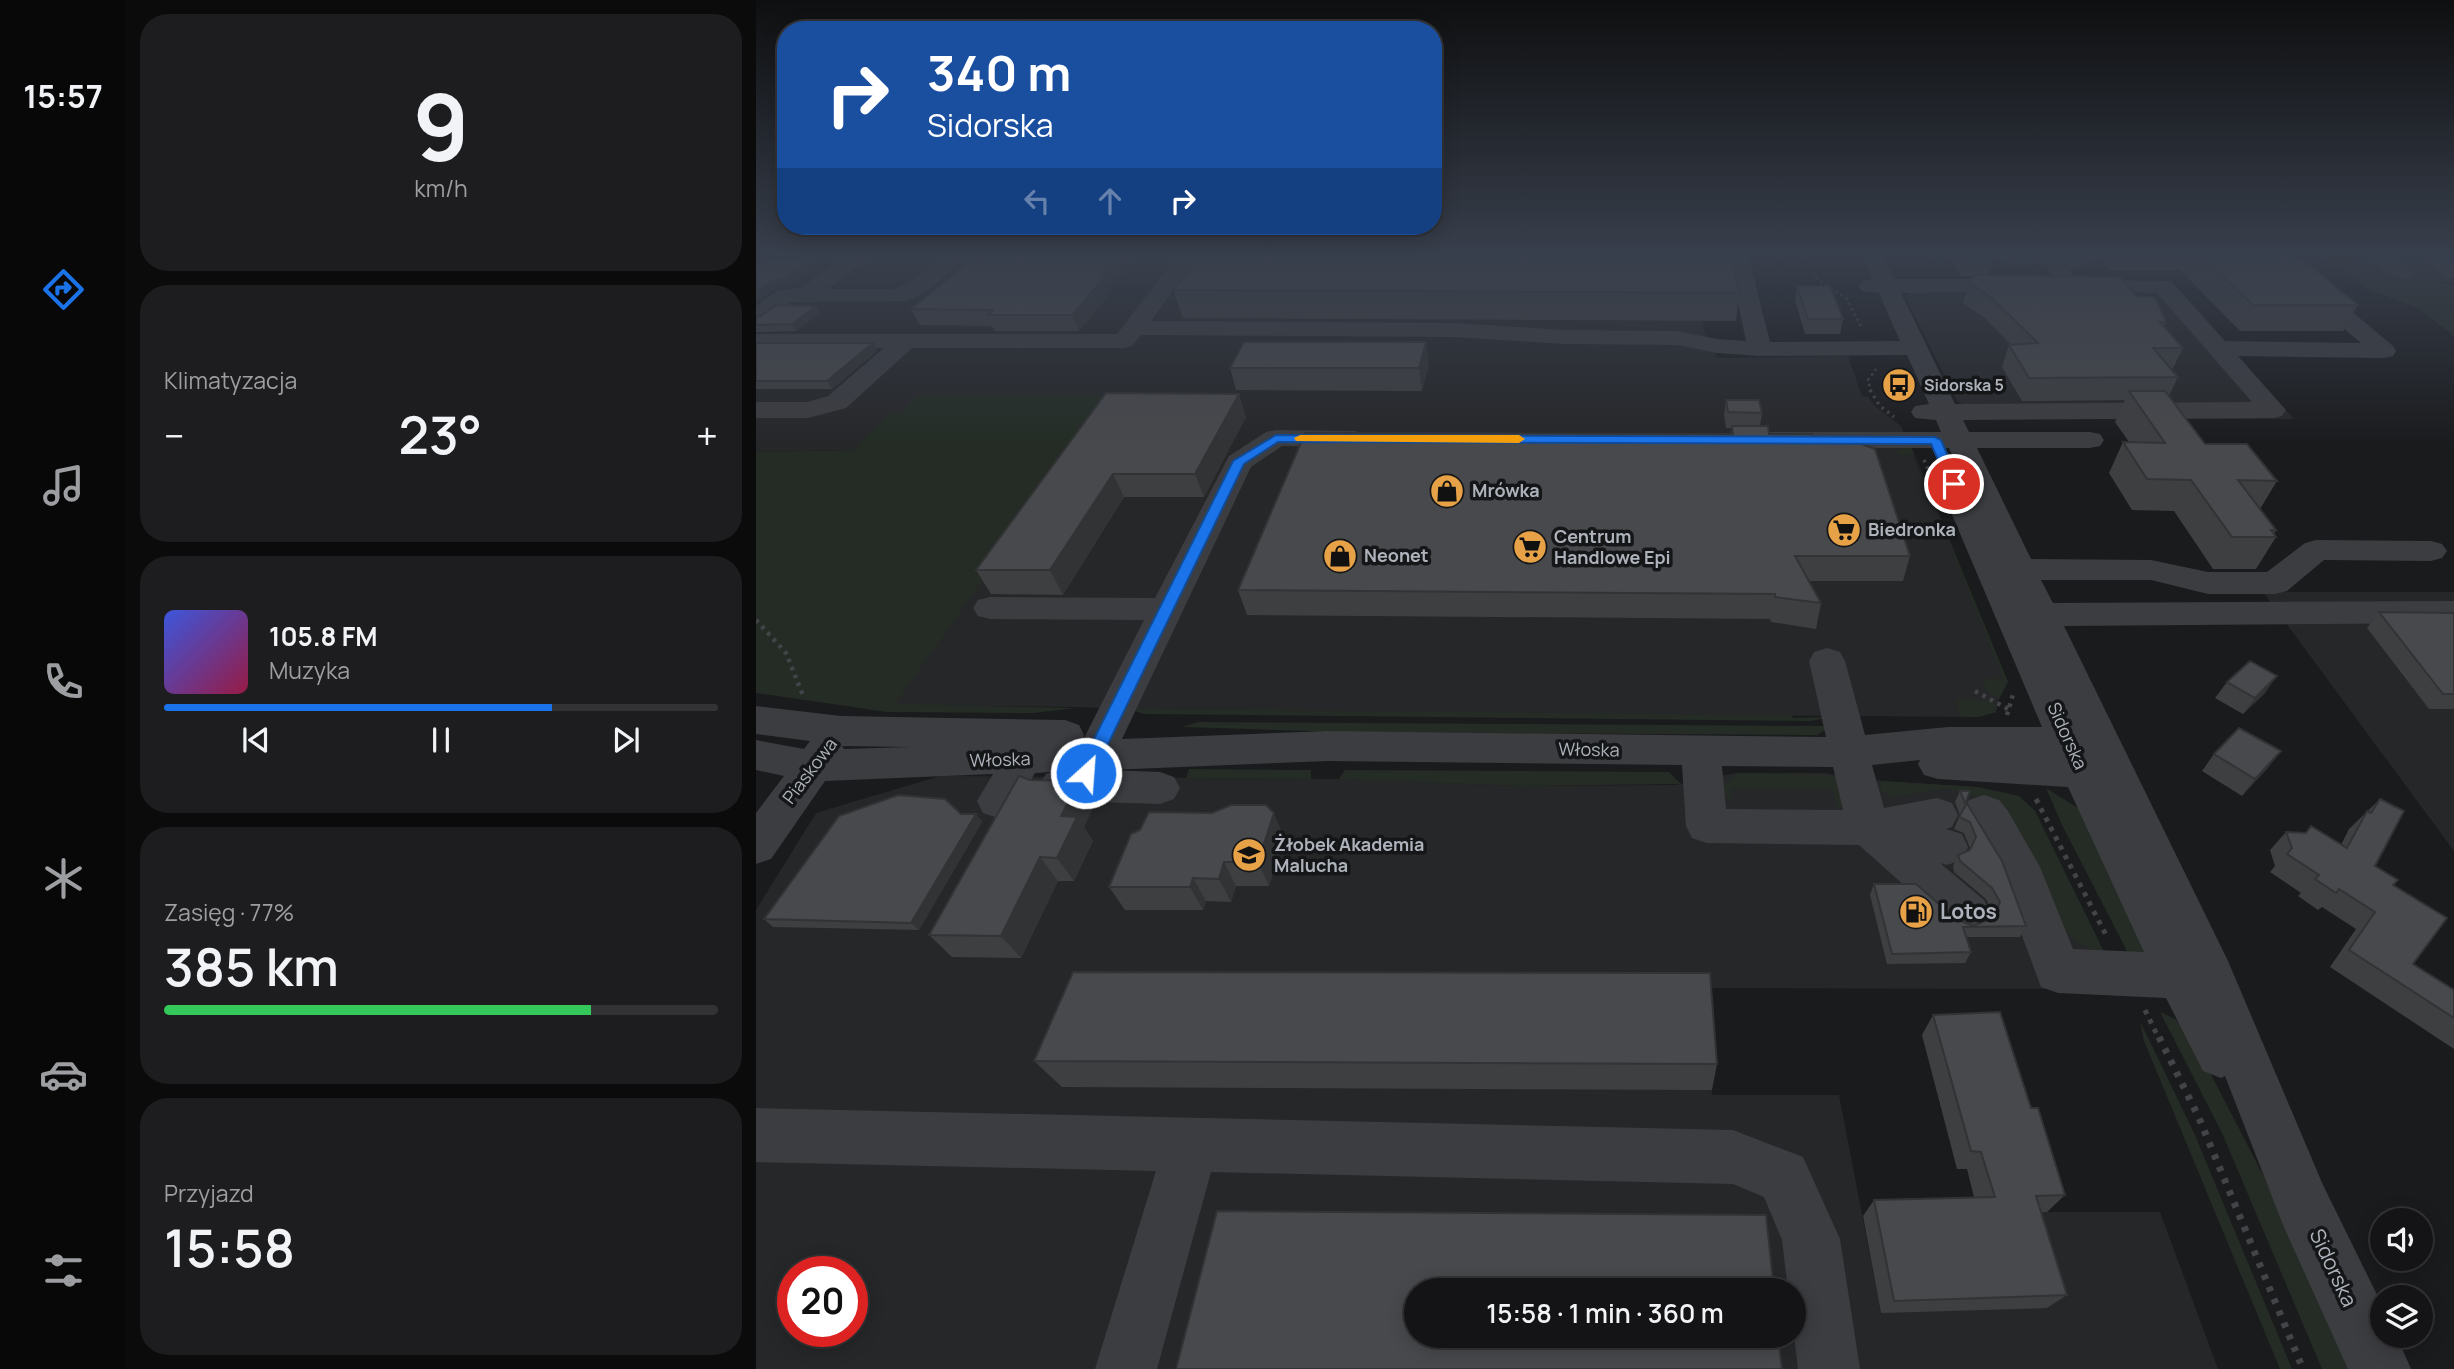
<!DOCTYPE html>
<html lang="pl">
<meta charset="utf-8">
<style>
:root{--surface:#141416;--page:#1d1d1f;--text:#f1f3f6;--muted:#9d9ea1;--line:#333335;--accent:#1a73e8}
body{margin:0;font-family:Manrope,sans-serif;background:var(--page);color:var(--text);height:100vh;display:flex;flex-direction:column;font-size:26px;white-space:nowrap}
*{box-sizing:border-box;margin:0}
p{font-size:23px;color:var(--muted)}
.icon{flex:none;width:38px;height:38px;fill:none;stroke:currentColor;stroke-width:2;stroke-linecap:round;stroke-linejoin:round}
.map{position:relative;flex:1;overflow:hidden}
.details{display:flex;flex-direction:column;gap:14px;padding:14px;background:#0b0b0c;width:630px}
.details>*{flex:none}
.top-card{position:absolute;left:21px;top:21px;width:665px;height:214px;border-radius:28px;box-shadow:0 4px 18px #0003,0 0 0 2px var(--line);background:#1a4fa0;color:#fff;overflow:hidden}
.fabs{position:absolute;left:1614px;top:1208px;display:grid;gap:14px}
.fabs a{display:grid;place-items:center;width:63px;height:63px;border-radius:50%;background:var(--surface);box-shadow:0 4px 18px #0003,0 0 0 2px var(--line);font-size:35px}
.speed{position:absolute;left:21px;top:1256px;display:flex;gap:14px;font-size:35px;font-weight:700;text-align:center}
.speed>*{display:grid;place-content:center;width:91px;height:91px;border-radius:50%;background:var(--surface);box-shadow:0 4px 18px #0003,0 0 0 2px var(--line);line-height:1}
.speed .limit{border:10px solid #d22;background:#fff;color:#111}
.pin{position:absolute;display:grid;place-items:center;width:60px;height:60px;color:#fff;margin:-30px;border:4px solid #fff;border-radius:50%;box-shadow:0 2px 7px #0007}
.me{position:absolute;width:77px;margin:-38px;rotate:26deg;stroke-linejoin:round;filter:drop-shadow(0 0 5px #0008)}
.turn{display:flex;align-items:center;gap:24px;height:147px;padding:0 35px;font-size:32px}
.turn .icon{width:91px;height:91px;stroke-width:2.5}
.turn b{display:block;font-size:49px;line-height:60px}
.lanes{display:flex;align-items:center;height:66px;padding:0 35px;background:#0003;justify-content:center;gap:35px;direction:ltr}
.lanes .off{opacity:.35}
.big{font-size:52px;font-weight:600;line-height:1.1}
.details .tile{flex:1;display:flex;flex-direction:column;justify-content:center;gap:10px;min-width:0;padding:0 24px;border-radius:28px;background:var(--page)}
.details .dial{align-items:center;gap:0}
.dial b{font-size:91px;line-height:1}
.song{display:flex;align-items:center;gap:21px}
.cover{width:84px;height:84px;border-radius:10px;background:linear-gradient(135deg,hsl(230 70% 55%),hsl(340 70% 35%))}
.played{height:7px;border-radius:4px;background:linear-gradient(90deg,var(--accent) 70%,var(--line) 70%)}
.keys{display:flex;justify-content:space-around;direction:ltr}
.heat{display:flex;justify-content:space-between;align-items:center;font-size:38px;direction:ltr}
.charge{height:10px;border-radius:5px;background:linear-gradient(90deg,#34c759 77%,var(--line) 0)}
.trip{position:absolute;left:648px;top:1278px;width:402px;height:70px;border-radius:35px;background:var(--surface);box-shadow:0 4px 18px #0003,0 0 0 2px var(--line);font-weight:600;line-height:70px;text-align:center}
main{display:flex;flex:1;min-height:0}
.dock{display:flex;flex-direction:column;width:126px;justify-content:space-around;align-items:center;background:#080809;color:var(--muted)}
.dock .icon{width:49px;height:49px}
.dock .active{color:var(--accent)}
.dock b{font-size:32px;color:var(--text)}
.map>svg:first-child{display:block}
.built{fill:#262729;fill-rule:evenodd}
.green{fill:#242c25}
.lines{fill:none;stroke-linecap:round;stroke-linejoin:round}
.path-far4{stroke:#424448;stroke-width:2.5;stroke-dasharray:2.5 3.5;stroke-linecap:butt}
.path-far3{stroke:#424448;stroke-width:3.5;stroke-dasharray:2.5 4.5;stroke-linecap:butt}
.path-far2{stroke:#424448;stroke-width:4.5;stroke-dasharray:3.5 5;stroke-linecap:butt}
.path-far1{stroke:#424448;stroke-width:5;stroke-dasharray:4.5 6;stroke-linecap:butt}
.path{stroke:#424448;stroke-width:7;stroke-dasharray:5 8;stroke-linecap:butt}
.minor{fill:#3c3d41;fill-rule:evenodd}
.wall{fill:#3e3f41}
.shaded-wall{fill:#323335}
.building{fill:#48494c;stroke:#323335;stroke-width:2}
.route{fill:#1a73e8;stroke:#114b97;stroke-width:2}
.slow{fill:#f59e0b}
.labels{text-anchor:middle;stroke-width:7;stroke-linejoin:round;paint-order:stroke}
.far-poi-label{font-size:16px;font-weight:bold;fill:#aeb3bb;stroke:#151618;text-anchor:start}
.poi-label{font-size:18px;font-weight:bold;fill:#aeb3bb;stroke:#151618;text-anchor:start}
.street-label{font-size:18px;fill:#aeb3bb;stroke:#151618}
.near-poi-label{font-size:21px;font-weight:bold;fill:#aeb3bb;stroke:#151618;text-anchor:start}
.near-street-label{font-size:21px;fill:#aeb3bb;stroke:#151618}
</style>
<main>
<nav class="dock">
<b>15:57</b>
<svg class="icon active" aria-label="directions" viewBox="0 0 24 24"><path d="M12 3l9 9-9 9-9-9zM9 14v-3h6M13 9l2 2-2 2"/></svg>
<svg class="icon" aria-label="music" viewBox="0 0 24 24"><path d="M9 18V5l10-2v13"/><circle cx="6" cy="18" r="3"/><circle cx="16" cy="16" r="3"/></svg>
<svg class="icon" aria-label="phone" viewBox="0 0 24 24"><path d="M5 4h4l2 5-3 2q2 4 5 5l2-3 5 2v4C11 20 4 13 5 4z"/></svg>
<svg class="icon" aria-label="climate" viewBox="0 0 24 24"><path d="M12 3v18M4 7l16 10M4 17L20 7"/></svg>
<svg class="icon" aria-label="car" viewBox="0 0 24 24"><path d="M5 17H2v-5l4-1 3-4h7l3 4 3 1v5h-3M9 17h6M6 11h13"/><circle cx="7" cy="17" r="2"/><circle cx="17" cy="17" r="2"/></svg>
<svg class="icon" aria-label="filters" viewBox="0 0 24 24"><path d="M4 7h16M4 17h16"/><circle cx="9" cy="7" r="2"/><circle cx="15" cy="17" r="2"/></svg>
</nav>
<section class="details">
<div class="tile dial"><b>9</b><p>km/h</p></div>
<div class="tile"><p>Klimatyzacja</p>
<div class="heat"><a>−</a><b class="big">23°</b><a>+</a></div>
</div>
<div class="tile">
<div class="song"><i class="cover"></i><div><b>105.8 FM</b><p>Muzyka</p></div></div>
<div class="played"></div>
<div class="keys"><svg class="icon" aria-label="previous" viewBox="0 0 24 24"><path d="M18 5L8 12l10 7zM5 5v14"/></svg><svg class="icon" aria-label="pause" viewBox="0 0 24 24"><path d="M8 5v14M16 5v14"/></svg><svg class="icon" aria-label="next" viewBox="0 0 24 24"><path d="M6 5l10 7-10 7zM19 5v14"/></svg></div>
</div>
<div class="tile"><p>Zasięg · 77%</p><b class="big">385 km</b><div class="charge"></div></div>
<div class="tile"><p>Przyjazd</p><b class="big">15:58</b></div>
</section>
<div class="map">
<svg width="1698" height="1369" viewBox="0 0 1698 1369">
<rect width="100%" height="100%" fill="#1a1b1d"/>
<!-- built -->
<path class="built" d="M30,255H936L946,321L951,340L962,358L1092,356L1106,396L1112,397L1119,406L1145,426L1252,682L1244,692L1240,712L1223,717L407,711L322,707L139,705L142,414L133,415L97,450L0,452V274Z
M1586,255H1684L1698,264V281H1672Z
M1157,292L1420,293L1538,419H1221L1215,408L1201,401L1149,296Z
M1507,592H1698V851Z
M980,773H1067L1126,781L1221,787L1263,796L1279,811L1349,954L1319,989L948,988L956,1095H1083L1125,1313L1263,1212H1404L1462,1369H0V910L60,813L184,776L595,779L764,786L919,785ZM37,1272H96V1332H37ZM660,1290H1038V1335H660Z"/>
<!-- green -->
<path class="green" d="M1555,255H1583L1682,283L1698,285V336L1662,308L1611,289L1584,266Z
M162,395H358L139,704L321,708L278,713L131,712L0,693V452L97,450L133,414H143Z
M1155,446L1252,682L1243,699L1231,691L1227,679L1247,678L1158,455L1141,454L1142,450Z
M1200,700H1234L1241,707L1240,712L1223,717H1205Z
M373,709L1036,715L1037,718L1076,717L1055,721L388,714Z
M443,722L1074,726L1062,735H1050L586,732L426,727Z
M433,769L555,770V779L430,778Z
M589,770L913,772L925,784L764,786L583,779Z
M980,773L1075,775L1081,779L1086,806L1081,807L1076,789H975L976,803L965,790Z
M1126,781L1221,787L1263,796L1279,811L1349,954L1323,944L1305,928L1223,798L1190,788L1138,797L1131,795L1124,788Z
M1290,788L1333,815L1392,946L1387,954L1373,955L1306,825Z
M1404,1012L1419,1019L1433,1034L1446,1057L1507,1175L1593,1369H1566L1466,1133Z
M1384,1021L1439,1135L1536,1369H1524L1388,1041Z"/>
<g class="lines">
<!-- path-far4 -->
<path class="path-far4" d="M1051,255L1061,279L1090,298L1106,328
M1179,255L1186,266
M10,262L21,255
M1115,392L1112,380L1120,369"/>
<!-- path-far3 -->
<path class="path-far3" d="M1114,390L1124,406L1138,417
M1168,460L1177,481"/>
<!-- path-far2 -->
<path class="path-far2" d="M0,620L30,653L48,698
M1219,691L1252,709
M1251,715L1257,694"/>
<!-- path-far1 -->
<path class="path-far1" d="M1280,799L1351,937
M1389,1010L1403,1039"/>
<!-- path -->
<path class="path" d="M1403,1037L1443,1118L1547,1369"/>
<!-- minor -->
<path class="minor" d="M93,255H116L72,289H139L156,281L190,255H212L172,291L151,301L35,302L8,321L0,323V306L22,290L44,288Z
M422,255H442L395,321L697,323L809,330L921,331L961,339L990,341L972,255H992L1014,342L1144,341L1123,293L1106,291L1103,286L1106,281L1117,279L1106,255H1126L1138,279H1298L1291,269L1293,266C1276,261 1259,266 1242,261L1239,257L1240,255H1298L1307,257L1347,255L1344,259L1313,270L1320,280L1415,281L1469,341L1605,343L1554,300L1551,295L1554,290H1570L1637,346L1640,351L1637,356L1628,358L1482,356L1530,410L1526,416L1517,418L1207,420L1213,432H1334L1344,434L1348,440L1344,446L1334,448H1221L1275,559L1395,560L1452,572H1511L1549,543L1560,540L1675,541L1686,544L1691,551L1686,558L1675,561L1568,560L1531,591L1519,594H1452L1395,580H1285L1297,603L1698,601V623L1308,626L1472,961L1567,1185L1626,1305V1335H1640L1655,1369H1592L1527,1225L1469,1076L1465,1078L1447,1071L1410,998L1302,993L1285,987L1242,871L1207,812L1213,800L1228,795L1243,800L1252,811L1284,867L1317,949L1388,952L1312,787L1182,779L1168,775L1162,764L1164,760L1116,765L1128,808L1181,798L1196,803L1202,815L1196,827L1190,829L1206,834L1212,847L1206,860L1191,865L1184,863L1228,900L1235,914L1228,928L1212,934L1196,928L1103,845L951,843L936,838L930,826L926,765L572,761L352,770L404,772L418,777L424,788L418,799L404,804L304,801L290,796L284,785L290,774L295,772L279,773L257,813L242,818L227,813L221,801L237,774L69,781L15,859L0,864V813L28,776L0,770V740L48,749L54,741L0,734V706L85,716L309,720L323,725L328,735L327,740L388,620L234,619L222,616L217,608L222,600L234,597L399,598L473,456L510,432L520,430L598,431L608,433L612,439L608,445L598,447L526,446L495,467L366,739L572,731L1070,737L1053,661L1058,652L1071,648L1084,652L1089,661L1109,735L1192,727H1286L1186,491L1191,485L1201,482L1209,484L1193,448H1009L999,446L995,440L999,434L1009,432H1185L1180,420L1159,418L1155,412L1159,406L1173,404L1151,355L1004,356L961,353L921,345L809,344L697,337L385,335L376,346L368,348H156L90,408L52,418H0V402H51L72,396L128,348H0V334H361ZM1318,291L1401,293L1496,402L1199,404L1145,293ZM86,746L154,747L88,749ZM966,766L1077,767L1087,810L970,809Z
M1612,255H1635L1658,273L1655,278C1639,281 1621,267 1612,255Z
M1662,255H1685L1698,263V278L1690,277Z
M0,1108L977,1130L1047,1157L1084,1239L1104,1369H1042L1038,1335V1290H1032L1026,1240L1008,1197L977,1184L455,1172L401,1369H339L400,1171L0,1162Z"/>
</g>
<!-- wall -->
<path class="wall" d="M1192,255H1231L1237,263L1233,275L1382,297L1410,322L1408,327L1427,348L1416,370L1422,377L1413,396L1449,444L1521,481L1504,509L1520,530L1518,534L1520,537L1500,569H1457L1418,511L1376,510L1353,473L1367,442H1373L1359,422L1369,400L1266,401L1246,367L1253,345H1255L1230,319L1207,303L1213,282L1218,276H1205Z
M1348,255H1610H1541L1602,305L1587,331H1484L1424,270H1353L1345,261Z
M1638,255H1661L1660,256H1640Z
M1041,286L1087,319L1084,334H1049L1039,300Z
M354,287L356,291L323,331H239L236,326L164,325L155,309Z
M417,290L983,293L980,321L427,318Z
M64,313L40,331L0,332V317Z
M0,343H117L121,351L76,389H0Z
M673,364L666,391L480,390L474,368Z
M350,393L490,417L448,497H368L307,595L235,594L220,570Z
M970,400L1006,413L1004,426L1013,434L1058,443L1154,556L1147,581H1053L1065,603L1060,629L1015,622L1014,619L491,615L482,590L975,434L976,428H970L968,415Z
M1623,612L1698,613V709H1673L1611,628Z
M1471,682L1509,693L1487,714L1459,698Z
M1525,751L1486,796L1446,771L1458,754Z
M323,781L338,805L328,827L337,841L318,881H302L265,958L196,957L173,935Z
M1204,791L1270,926L1264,937H1210L1215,952L1209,963L1131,964L1114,895L1118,884L1217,926L1235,919L1237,913L1230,899L1198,872L1197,866L1202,855L1213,850L1214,848L1208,833L1198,829L1204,815L1199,802Z
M1624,799L1619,866L1637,885L1657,964L1698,990V1049L1574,967L1600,929L1566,907L1562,910L1542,896L1545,893L1514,872L1519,866L1514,850L1530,832L1585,845L1593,829Z
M205,814H220L226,822L163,930L17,927L8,919Z
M528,837L513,886H480L475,902L450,901L447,910H369L353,887Z
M1177,1015L1275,1108L1309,1195L1291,1212H1285L1311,1295L1291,1308L1125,1313L1107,1216L1118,1200L1218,1197L1211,1169H1201L1166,1035Z
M278,1061L961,1064L956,1090L306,1087Z"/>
<!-- shaded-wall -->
<path class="shaded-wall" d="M363,255H381L354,287L356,291L323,331L316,315L344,276Z
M56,260L60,267L32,286L20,288L0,303V292L16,281Z
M60,306L64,313L40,331L36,324Z
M670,342L673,364L666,391L663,368Z
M117,343L121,351L76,389L71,381Z
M483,394L490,417L448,497L439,474Z
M357,474L368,497L307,595L294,570Z
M1521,676L1509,693L1487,714L1499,698Z
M1525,751L1512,768L1486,796L1499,779Z
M323,781L338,805L328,827L337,841L318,881L301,858L305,816Z
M518,813L528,837L513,886L502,862Z
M220,814L226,822L163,930L155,923Z
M284,857L302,881L265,958L245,936Z
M468,862L480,886L475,902L463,879Z
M437,878L450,901L447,910L434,887Z"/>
<!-- building -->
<path class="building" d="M221,255H363L344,276H350L316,315H232L237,310L155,309Z
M444,255H975L983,293L417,290Z
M1204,255H1231L1237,263H1209Z
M1445,255H1541L1602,305H1497Z
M10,260H56L27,279L16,281L0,292V266Z
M1219,275L1364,277L1382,297H1399L1410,322H1404L1427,348H1397L1422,377L1273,378L1253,345L1282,343L1236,298L1213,282Z
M1041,286H1074L1087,319H1052Z
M20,305L60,306L36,324L0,325V317L5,316Z
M488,342H670L663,368H474Z
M0,343H117L71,381H0Z
M1373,391H1409L1449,444H1491L1521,481L1482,480L1520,530H1515L1520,537H1476L1435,480L1391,479L1367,442L1409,443Z
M350,393L483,394L439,474H357L294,570H220Z
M970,400H1003L1006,413L972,412Z
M976,426H1012L1013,434H1056L1058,443L1106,444L1119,449L1154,556H1039L1065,603L1019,597V594L482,590L549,433L977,434Z
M1623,612L1698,613V694H1687Z
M1494,661L1521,676L1499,698L1471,682Z
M1483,728L1525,751L1499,779L1458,754Z
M263,776L274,780L323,781L305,816L321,817L301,858L284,857L245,936L173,935Z
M1204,791H1214L1210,802L1246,861L1270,926L1207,927L1215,952L1136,954L1118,884H1160L1200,919L1217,926L1237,918L1244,902L1236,888L1204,861L1202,855L1214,850L1220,837L1214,822L1203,817L1210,805Z
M142,795L189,799L205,814H220L155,923L8,919L83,816Z
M1624,799L1648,811L1619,866L1642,880L1637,885L1691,918L1657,964L1698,990V1018L1593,950L1619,912L1583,889L1580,893L1559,879L1563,875L1531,854L1536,848L1530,832L1550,833L1555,826L1591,848L1611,811L1615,813Z
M475,805H510L518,813L502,862H468L463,879L437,878L434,887H353L375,834L384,830L393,812L456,813Z
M317,972L954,973L961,1064L278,1061Z
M1244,1012L1275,1108H1282L1309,1195L1280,1196L1311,1295L1138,1301L1118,1200L1239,1197L1225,1152L1215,1151L1177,1015Z
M461,1211L1010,1215L1018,1290H660V1335H1022L1026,1369H420Z"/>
<!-- sky -->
<linearGradient id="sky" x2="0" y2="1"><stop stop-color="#0e0f10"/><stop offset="0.57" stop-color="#383f4c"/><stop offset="1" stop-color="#383f4c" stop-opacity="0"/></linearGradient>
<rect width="1698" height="446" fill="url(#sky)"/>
<!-- route -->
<path class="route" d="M520,435L1179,437L1185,440L1204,484L1198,487L1194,486L1175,444L522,442L488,464L338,773L336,778H324L321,773L477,461Z"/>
<!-- slow -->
<path class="slow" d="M544,435H763L769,439L763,443L540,441L538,438Z"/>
<!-- icons -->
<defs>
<g id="bus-disc" transform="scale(1.75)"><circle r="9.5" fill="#e7a248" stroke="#151618"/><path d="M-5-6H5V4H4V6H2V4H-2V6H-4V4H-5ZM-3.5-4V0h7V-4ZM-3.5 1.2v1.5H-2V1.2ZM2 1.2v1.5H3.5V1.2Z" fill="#111"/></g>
<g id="shop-disc" transform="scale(1.75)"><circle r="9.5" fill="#e7a248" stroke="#151618"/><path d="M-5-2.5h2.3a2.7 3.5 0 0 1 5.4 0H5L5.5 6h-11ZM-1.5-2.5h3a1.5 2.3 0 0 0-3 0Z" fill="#111"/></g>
<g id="supermarket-disc" transform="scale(1.75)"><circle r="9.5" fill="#e7a248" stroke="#151618"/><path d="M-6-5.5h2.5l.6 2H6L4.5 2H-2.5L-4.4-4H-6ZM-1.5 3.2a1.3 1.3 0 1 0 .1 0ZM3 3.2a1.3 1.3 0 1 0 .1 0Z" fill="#111"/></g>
<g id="school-disc" transform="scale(1.75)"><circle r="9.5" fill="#e7a248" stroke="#151618"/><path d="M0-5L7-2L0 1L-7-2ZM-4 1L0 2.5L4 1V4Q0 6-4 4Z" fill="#111"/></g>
<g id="fuel-disc" transform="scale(1.75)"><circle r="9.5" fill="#e7a248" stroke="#151618"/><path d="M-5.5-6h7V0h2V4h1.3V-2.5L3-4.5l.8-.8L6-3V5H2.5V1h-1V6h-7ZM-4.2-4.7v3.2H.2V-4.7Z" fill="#111"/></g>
</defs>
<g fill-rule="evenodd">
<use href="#bus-disc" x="1143" y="385"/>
<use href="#shop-disc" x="691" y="491"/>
<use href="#supermarket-disc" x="1088" y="530"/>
<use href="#supermarket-disc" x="774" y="547"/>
<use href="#shop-disc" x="584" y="556"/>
<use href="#school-disc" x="493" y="855"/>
<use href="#fuel-disc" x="1160" y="912"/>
</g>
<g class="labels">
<!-- far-poi labels -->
<g class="far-poi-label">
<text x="1168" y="391">Sidorska 5</text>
</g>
<!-- poi labels -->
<g class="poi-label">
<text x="716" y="497">Mrówka</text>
<text x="1112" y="536">Biedronka</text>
<text x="798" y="543">Centrum<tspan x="798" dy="21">Handlowe Epi</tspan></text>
<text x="608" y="562">Neonet</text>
<text x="518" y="851">Żłobek Akademia<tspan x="518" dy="21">Malucha</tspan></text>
</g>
<!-- street labels -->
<g class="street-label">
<text transform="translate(1311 736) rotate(66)" y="6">Sidorska</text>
<text transform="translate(833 750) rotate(1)" y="6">Włoska</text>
<text transform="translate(244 760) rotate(-2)" y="6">Włoska</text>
<text transform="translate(54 771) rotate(-53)" y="6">Piaskowa</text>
</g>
<!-- near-poi labels -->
<g class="near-poi-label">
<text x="1184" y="919">Lotos</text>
</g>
<!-- near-street labels -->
<g class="near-street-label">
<text transform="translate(1577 1268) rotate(65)" y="7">Sidorska</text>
</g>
</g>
</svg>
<div class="fabs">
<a><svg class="icon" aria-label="sound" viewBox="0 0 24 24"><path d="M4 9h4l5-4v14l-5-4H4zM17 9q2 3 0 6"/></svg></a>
<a><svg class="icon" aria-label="layers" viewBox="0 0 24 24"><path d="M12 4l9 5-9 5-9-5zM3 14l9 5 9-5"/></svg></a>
</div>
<div class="speed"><div class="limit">20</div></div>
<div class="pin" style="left:1198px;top:484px;background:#d93025"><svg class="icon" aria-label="arrive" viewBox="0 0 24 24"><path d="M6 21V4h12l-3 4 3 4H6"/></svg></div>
<svg class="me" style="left:330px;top:773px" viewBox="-20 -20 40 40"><circle r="17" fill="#1a73e8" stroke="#fff" stroke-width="3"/><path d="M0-11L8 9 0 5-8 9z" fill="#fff"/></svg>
<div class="trip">15:58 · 1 min · 360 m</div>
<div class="top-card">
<div class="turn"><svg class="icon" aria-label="right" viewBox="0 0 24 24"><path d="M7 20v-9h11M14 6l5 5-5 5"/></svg><div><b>340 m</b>Sidorska</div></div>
<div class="lanes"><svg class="icon off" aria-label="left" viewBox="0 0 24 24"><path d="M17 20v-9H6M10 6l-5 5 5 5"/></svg><svg class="icon off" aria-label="ahead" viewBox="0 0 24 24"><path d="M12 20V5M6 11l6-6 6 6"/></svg><svg class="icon" aria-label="right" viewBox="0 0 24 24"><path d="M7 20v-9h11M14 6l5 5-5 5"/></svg></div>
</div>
</div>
</main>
